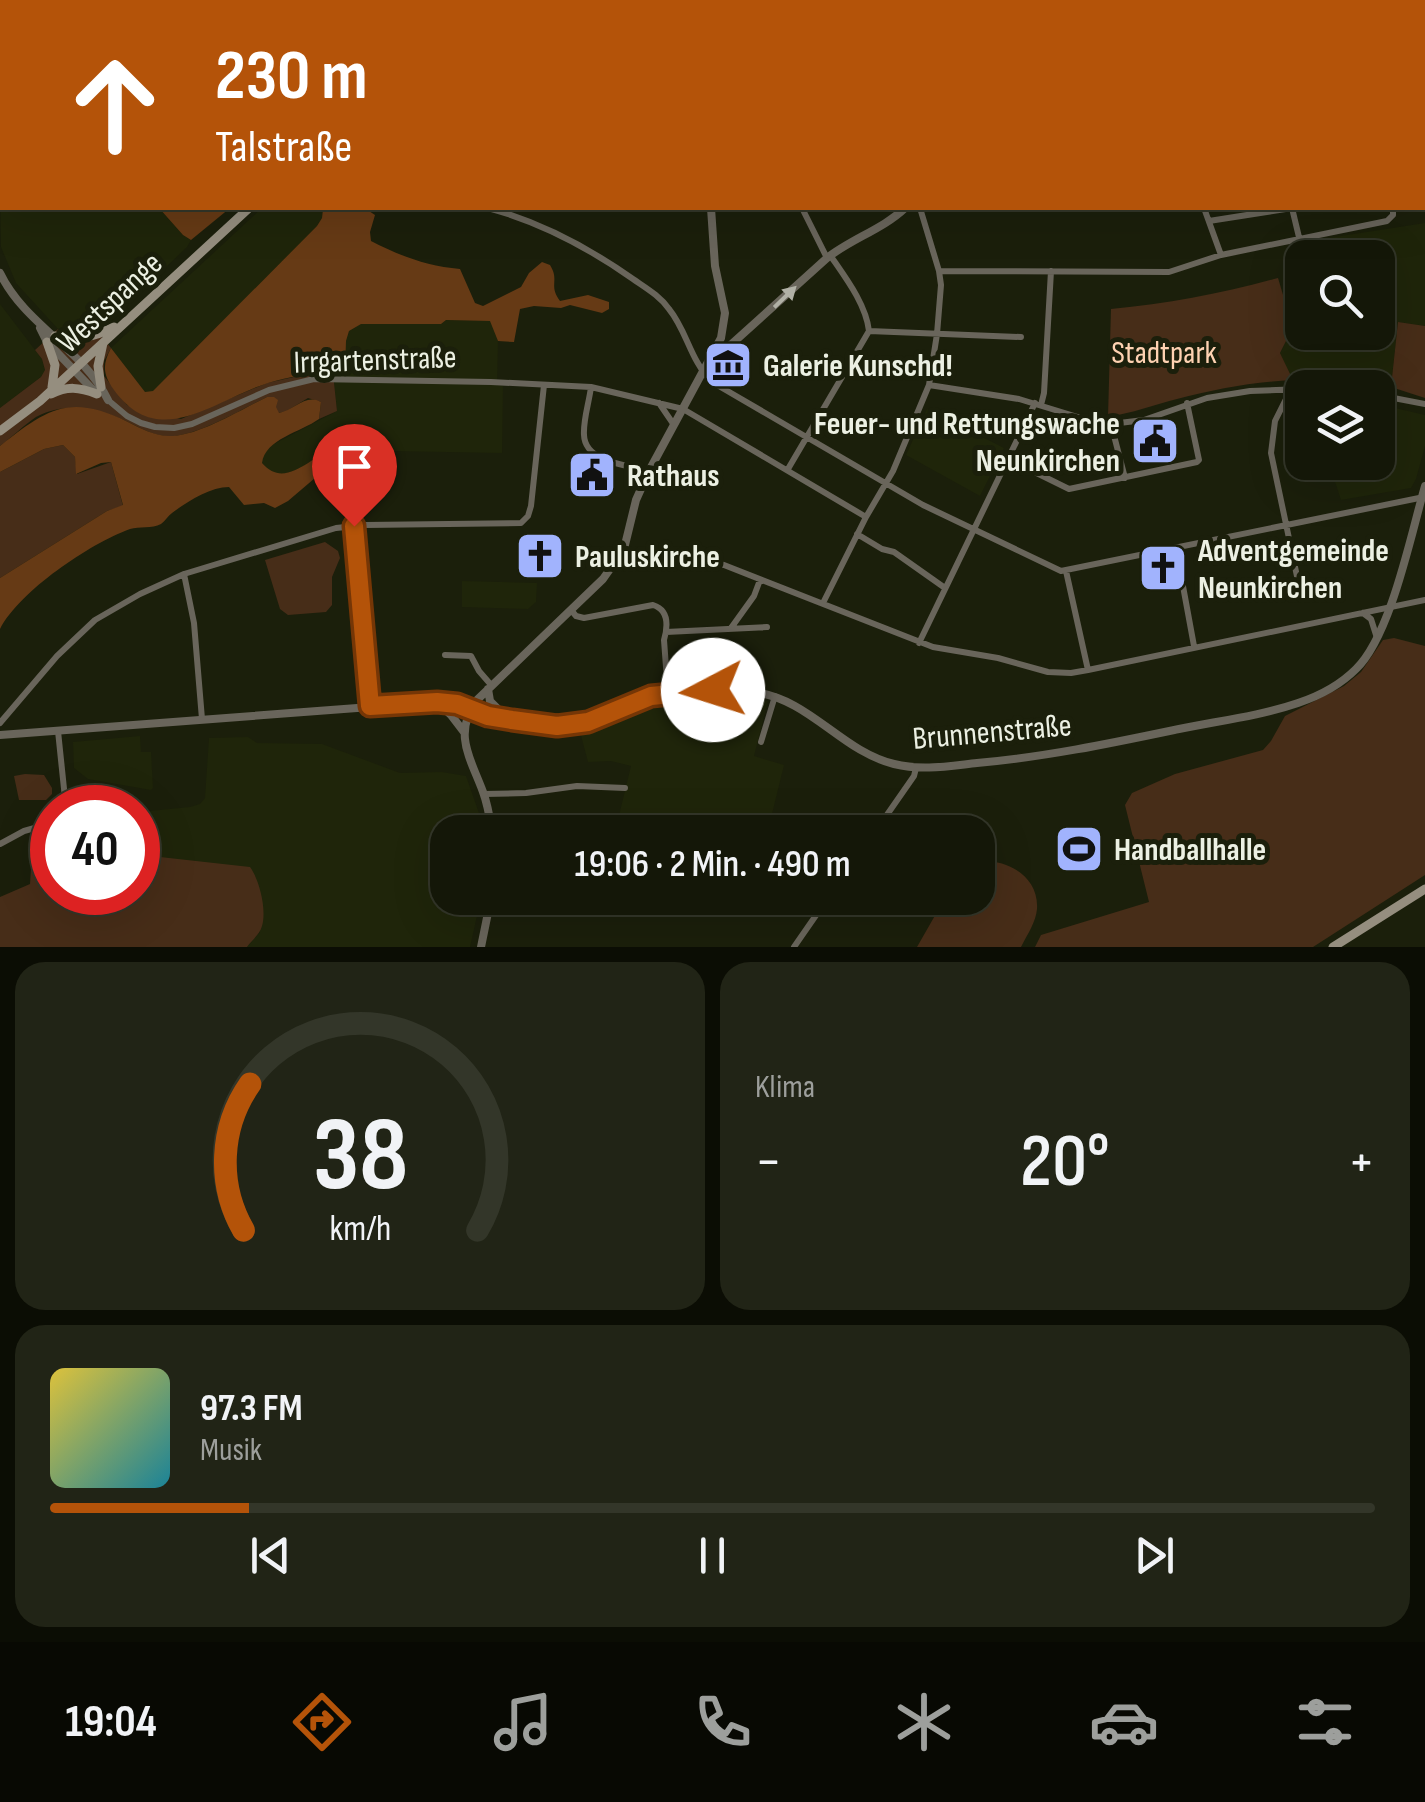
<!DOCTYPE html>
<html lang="de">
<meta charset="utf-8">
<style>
:root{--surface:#141708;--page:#212416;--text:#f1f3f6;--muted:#9d9f9c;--line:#333629;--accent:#b45309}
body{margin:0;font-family:"Sofia Sans Condensed",sans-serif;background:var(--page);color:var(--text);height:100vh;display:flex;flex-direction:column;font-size:38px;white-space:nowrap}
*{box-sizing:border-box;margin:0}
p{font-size:32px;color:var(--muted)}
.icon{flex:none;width:55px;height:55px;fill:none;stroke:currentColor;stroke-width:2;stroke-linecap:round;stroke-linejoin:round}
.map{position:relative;height:947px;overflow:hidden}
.drawer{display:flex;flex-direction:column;gap:15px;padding:15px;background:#0b0d04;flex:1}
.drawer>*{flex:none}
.hud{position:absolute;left:0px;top:0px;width:1425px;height:210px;box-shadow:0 10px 40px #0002,0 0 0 2px var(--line);background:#b45309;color:#fff;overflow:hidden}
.tools{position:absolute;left:1285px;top:240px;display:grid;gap:20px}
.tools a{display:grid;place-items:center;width:110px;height:110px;border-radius:20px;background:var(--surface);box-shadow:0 10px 40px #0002,0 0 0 2px var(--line);font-size:50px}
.speed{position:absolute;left:30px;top:785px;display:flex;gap:20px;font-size:50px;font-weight:700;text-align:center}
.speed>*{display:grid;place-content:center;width:130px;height:130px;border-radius:50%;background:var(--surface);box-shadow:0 10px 40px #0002,0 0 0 2px var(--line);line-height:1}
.speed .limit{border:15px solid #d22;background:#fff;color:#111}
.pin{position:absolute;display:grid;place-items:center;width:85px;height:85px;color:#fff;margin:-102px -42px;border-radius:50% 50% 50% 0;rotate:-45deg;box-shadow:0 0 10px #0007}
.pin .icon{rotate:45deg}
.me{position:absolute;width:110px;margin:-55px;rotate:265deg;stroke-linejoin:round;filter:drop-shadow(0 0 8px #0008)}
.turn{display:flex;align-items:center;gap:35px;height:210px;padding:0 50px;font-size:45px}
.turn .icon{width:130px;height:130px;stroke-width:2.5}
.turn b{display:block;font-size:70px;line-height:85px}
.big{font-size:75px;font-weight:600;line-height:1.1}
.drawer .tile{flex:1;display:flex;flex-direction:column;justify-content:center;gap:15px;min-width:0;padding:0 35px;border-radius:30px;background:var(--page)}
.drawer .dial{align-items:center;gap:0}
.dial svg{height:260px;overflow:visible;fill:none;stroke:var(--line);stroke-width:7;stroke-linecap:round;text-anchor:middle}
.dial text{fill:var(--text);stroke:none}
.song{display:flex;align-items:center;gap:30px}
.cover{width:120px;height:120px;border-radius:15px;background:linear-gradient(135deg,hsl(50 70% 55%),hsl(190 70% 35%))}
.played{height:10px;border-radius:5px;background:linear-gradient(90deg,var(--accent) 15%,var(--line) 15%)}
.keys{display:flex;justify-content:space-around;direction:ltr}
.heat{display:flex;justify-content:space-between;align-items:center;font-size:55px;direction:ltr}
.drawer .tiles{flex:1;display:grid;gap:15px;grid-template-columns:1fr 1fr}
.tile:last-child{grid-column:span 2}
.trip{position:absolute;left:430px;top:815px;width:565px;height:100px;border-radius:30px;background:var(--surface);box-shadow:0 10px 40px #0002,0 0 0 2px var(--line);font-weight:600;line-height:100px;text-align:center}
.dock{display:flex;height:160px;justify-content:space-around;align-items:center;background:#080903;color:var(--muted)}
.dock .icon{width:70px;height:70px}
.dock .selected{color:var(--accent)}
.dock b{font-size:45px;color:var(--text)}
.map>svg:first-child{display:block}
.built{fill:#1f250a}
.green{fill:#472d18}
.forest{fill:#663a15}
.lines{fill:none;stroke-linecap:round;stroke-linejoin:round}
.minor{stroke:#69655b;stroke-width:6}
.tertiary{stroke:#69655b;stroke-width:8}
.secondary{stroke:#958e7f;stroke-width:9}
.oneway{fill:#b1b1a6}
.route-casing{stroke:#753606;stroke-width:25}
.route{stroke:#b45309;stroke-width:18}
.labels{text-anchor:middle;stroke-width:10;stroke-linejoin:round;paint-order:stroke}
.street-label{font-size:32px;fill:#ecf0e3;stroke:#1b1f0b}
.park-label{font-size:32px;fill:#fed2b2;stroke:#1b1f0b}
.poi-label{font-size:32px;font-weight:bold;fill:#ecf0e3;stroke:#1b1f0b;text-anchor:start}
</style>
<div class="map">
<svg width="1425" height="947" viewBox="0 0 1425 947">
<rect width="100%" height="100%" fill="#1b1f0b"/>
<!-- built -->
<path class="built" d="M2,160V208H159L183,235L191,240L187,247L124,307L94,327L82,331L71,332L58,329L16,283L1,247L0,172Z
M262,208H319L323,209L322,218L317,226L153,392L145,393L111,348Z
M1425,223V326L1398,322L1391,387L1333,380H1293L1280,354L1298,316L1302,315V332H1378V258L1313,257L1309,241Z
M0,304L42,359L45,371L41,377L0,408Z
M446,320L491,321L498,341L497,385L503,386L502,453L391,451L370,445L337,446L304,467L282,475L269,472L262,463V456L272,445L337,411L333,373H345L346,341L349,331L360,324H441Z
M1378,404L1425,415V446L1416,479L1411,488L1341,500L1329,463L1378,462Z
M927,409L1004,448L980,496L906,455Z
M462,581L537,583L536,602L528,609L462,607Z
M738,696L768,701L754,756L784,765L771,818L747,832H615L631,766L611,761L588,762L579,728L603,722L667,699Z
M140,736L141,752H151L153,788L151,790L88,779L74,768L73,742Z
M248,737L257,743L322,744L400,773L442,772L466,776L480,816L482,832H448V898H481L470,947H247L260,932L142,855L150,811L190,807L200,804L205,798L209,738Z
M602,898H715L706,910L696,914L683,916Z"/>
<!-- green -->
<path class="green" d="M1278,278L1286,305L1302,309L1280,353L1293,380C1253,382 1215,389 1177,399C1154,405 1132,413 1108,417L1111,309C1168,304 1223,293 1278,278Z
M1398,322L1425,326V398L1391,387Z
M94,327L111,348L104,361V376L127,405L181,419L267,383L303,375L333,373L337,411L319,419L321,402L308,398L285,412L278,413L267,397C240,410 205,432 175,436C159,438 146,431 132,424C101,409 68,400 36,417C24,425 12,437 0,446V408L41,377L45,370L42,359L35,350L58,329L71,332Z
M63,445L75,457L77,474L111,462L123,506L107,511L0,578V472L44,449Z
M325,542L338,551L340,558L332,577V605L326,612L288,615L280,609L265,560Z
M1394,638L1425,646V875L1313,947H1035L1041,935L1149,902L1125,805L1132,793L1175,774L1263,750L1271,741L1285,716L1344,686L1361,672L1383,640Z
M25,774L44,775L52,788V794L46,800H19L14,776Z
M142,855L250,867C259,879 267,909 262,926C260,934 252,940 247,947H0V897L30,884L31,869L52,862V892H138V860Z
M982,861C1009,860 1039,877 1037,909C1036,922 1027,935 1021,947H917L945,898H978V863Z"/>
<!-- forest -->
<path class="forest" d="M159,208H230L191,240L183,235Z
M323,209L369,211L375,215L370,232L371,241C400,256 427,266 460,269L475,303L483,306L521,287L529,273L542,262L550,265C560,281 548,285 560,301L588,295L609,302V309L602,313L570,305L561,308L534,306L520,309L514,342L498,341L490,321L446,320L441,324H361L349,331L346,341L345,374C319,373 293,375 268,383C214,400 159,452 114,390C103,375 102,365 111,348L145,392L153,391L317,226L322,218Z
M267,397H274L278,400L276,407L279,413C294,410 306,393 321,402L319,419C301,432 265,439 262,463C285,490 310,457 334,448C352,441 374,446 391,451L393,454L392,457L373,456L315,478L288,501L275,508L264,503L244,505L229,487C210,487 187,502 172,513C168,516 165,521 161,524C152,529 139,526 130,529C89,544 20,591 0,629V578L107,511L123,505L111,462L101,463L76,474L75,457L63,445L44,449L0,472V446C47,409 69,393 128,422C142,429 156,437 173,436C202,434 240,410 267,397Z"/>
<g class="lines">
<!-- minor -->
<path class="minor" d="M745,0L752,2
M1299,0L1302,2
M1168,1L1174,2
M461,2L463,0
M1344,2L1346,0
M1422,66L1425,69
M1422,97L1425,94
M1422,116L1425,119
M1422,158H1425
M488,208C540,222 589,248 633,279C646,288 660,296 669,309C687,331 690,360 712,382L923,505L1061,571L1424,497
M802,208L827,258
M1204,208L1221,255
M1209,221L1292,208L1304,258
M939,271L1169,272L1221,255L1387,221L1393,215V208
M869,331L1021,337
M929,385L1019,399L1094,422L1111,424L1144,420L1207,398L1250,391L1302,389
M591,387C589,403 583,420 584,435C585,463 629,465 649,471
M1291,389L1275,421L1271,453L1298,581
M1378,395L1425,404
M108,400L127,416L141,423L155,427L174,428L192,424L269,390L314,379L491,382L591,387L683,409L866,517
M659,403L674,425
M1041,405L1044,393L1051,271
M1111,424L1125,478
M1008,459L1069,489L1197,462L1199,460L1187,403
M788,469L869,331C866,304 845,277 830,255
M354,526L370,707
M857,534L882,549L894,552L945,588
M1176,548L1194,646
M624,549L639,555L685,558L724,565L933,647L998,658L1048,672L1071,673L1088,670L1425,600
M1066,571L1088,670
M184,574L194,623L202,719
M823,603L866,517L893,471L929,385L937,334L941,285L939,271L920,208
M571,610L576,616L584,618L653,605C669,610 668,626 664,640L668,694
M1363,613L1371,619L1377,638
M731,628L754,596L760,580
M666,632L767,627
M919,643L1035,403
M445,655L471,656L479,671L492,686
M0,723L57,656L95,620L140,594L184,574L336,528L365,525L521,523L528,516L531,506L544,385
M58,731L66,808
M761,742L775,696
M484,794L526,793L577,786L625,788
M753,832C774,821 791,820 811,832
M875,832L914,776L916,768
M0,844L24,831L52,823
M794,947L828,898"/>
<!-- tertiary -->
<path class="tertiary" d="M341,0L343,2
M683,0L684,2
M49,2L50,0
M950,2L951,0
M0,128L2,122
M0,273C25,325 83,349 108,400
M40,328L47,342L96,393
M715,359L827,258C851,239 883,229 905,208
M488,689L490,701L506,717
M437,702L451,715L464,732
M0,735L437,702C481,708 524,732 570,726C595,722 618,708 642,700C672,689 723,688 754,692C810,699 841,751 894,764C922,771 949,766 977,763C1046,757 1112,743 1179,729C1218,721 1260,716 1298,703C1319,696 1340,685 1356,669C1391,635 1411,534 1425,486
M492,832C490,819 488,805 483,792C471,759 452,734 477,700L603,579L624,549L636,500L649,471L721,338L725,313L715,266L711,208
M481,947L491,898"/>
<!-- secondary -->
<path class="secondary" d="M447,2L448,0
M55,336C77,341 94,337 114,327
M47,342L55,365L52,387
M101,387L98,366L103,343
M51,394C67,386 79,387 97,394
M0,431L40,401L249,208
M1333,947L1425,889"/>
</g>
<!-- one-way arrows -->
<defs><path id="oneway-solid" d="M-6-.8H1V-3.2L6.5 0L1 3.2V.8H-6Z" transform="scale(2.5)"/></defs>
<use class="oneway" href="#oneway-solid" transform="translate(785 297) rotate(-44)"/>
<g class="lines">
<!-- route casing -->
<g class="route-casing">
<path id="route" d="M354,526L370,706L437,702L457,704L488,716L512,720L557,726L588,722L651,696L713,690"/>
</g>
<!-- route -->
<use href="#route" class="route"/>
</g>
<!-- icons -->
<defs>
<g id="museum-square" transform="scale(2.5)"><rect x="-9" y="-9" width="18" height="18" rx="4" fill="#a1b3fd" stroke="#1b1f0b"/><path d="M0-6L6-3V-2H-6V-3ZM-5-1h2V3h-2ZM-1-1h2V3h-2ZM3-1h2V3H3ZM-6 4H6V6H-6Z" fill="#111"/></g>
<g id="civic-square" transform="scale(2.5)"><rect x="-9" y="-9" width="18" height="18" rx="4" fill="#a1b3fd" stroke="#1b1f0b"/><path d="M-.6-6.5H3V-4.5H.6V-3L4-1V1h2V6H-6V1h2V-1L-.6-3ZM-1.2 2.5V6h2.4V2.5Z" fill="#111"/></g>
<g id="church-square" transform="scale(2.5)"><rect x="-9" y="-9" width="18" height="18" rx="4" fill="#a1b3fd" stroke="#1b1f0b"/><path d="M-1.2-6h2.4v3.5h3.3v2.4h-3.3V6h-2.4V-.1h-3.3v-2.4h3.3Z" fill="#111"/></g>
<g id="stadium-square" transform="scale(2.5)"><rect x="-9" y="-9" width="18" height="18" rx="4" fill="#a1b3fd" stroke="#1b1f0b"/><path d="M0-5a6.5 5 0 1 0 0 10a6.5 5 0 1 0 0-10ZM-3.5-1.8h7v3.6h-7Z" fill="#111"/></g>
</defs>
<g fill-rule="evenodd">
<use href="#museum-square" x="728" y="365"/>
<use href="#civic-square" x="1155" y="441"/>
<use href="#civic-square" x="592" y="475"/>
<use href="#church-square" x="540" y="556"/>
<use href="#church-square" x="1163" y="568"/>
<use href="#stadium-square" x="1079" y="849"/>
</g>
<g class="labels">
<!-- street labels -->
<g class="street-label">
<text transform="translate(109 302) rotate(-43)" y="11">Westspange</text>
<text transform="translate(375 359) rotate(-2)" y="11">Irrgartenstraße</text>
<text transform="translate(992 731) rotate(-5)" y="11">Brunnenstraße</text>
</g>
<!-- park labels -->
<g class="park-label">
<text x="1164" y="363">Stadtpark</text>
</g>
<!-- poi labels -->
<g class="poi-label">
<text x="763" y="376">Galerie Kunschd!</text>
<text x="1120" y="434" text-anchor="end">Feuer- und Rettungswache<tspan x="1120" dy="37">Neunkirchen</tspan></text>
<text x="627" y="486">Rathaus</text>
<text x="1198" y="561">Adventgemeinde<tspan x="1198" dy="37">Neunkirchen</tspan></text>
<text x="575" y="567">Pauluskirche</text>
<text x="1114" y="860">Handballhalle</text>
</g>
</g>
</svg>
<div class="tools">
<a><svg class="icon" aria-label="search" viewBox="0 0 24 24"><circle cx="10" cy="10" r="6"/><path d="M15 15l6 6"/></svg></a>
<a><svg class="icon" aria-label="layers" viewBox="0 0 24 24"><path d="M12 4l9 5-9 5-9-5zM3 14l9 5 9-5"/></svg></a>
</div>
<div class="speed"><div class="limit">40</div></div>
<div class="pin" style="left:354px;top:526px;background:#d93025"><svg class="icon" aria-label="arrive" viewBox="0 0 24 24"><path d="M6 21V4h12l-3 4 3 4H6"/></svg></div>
<svg class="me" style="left:713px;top:690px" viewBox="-20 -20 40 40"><circle r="19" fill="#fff"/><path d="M0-13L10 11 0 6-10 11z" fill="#b45309"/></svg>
<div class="trip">19:06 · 2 Min. · 490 m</div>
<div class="hud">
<div class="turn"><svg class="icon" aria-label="ahead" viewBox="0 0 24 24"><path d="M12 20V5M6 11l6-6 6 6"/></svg><div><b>230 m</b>Talstraße</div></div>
</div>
</div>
<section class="drawer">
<div class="tiles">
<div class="tile dial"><svg viewBox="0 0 100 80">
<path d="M14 69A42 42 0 1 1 86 69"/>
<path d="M14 69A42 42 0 0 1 16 24" stroke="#b45309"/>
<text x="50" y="56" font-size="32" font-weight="700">38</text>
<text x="50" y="72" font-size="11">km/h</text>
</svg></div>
<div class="tile"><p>Klima</p>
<div class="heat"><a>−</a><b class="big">20°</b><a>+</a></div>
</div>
<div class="tile">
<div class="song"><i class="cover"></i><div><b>97.3 FM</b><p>Musik</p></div></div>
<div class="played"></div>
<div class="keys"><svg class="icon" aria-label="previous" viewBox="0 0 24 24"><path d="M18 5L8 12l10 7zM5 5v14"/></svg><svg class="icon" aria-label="pause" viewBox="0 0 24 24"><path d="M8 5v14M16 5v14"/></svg><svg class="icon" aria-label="next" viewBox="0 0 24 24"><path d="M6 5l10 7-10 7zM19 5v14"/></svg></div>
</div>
</div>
</section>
<nav class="dock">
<b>19:04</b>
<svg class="icon selected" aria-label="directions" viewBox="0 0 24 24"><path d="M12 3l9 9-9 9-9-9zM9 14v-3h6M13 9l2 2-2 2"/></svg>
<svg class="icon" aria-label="music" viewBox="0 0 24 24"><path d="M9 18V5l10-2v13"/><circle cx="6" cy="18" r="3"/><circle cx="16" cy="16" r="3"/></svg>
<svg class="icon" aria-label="phone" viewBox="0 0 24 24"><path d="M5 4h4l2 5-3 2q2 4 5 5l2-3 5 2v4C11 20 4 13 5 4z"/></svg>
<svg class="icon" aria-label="climate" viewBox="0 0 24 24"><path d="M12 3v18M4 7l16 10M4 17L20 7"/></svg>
<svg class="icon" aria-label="car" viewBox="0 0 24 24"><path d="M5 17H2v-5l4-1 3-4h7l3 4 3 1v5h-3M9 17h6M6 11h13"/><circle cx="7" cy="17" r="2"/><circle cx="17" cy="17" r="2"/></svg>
<svg class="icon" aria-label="filters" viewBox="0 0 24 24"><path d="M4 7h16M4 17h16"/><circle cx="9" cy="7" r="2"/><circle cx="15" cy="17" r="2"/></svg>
</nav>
